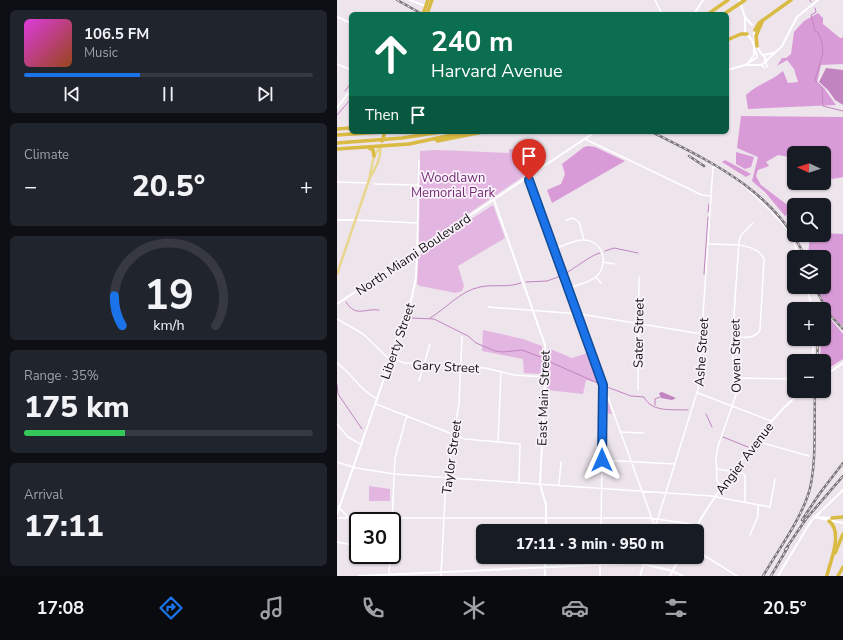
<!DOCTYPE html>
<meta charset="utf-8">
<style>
:root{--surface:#171b24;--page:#20242c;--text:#f1f3f6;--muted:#9ea1a6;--line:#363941;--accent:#1a73e8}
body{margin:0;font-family:"Nunito Sans",sans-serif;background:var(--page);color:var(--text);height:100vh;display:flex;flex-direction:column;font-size:15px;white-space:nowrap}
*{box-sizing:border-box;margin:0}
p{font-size:13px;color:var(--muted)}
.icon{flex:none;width:22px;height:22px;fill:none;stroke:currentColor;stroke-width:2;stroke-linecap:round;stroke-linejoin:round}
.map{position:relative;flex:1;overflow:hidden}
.panel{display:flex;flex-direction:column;gap:10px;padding:10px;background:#0d0f14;width:337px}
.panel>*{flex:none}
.banner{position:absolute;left:12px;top:12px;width:380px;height:122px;border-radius:6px;box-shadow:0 1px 3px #0004;background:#0b6e4f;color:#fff;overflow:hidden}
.needle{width:26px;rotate:273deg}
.controls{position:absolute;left:450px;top:146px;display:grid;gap:8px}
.controls a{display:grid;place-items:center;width:44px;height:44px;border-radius:6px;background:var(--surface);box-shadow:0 1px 3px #0004;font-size:20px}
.speed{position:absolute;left:12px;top:512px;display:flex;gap:8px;font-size:20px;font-weight:700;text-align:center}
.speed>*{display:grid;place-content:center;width:52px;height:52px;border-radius:50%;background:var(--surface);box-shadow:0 1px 3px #0004;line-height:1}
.speed .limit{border:2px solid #111;border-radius:6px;background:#fff;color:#111}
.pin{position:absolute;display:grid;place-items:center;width:34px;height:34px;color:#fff;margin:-41px -17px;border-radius:50% 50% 50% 0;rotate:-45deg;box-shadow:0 0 4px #0007}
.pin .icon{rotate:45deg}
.me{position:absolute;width:44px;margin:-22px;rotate:0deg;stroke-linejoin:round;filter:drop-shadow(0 0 3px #0008)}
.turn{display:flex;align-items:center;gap:14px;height:84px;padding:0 16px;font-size:18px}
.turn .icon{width:52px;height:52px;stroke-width:2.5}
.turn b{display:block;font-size:28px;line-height:34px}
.then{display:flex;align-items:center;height:38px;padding:0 16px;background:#0003;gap:8px;font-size:15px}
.big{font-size:30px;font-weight:800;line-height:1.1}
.panel .card{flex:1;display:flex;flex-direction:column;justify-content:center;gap:6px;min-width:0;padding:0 14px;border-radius:6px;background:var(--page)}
.panel .dial{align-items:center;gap:0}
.dial svg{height:104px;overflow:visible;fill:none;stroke:var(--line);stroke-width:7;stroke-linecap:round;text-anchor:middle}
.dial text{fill:var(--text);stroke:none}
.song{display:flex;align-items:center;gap:12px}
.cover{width:48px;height:48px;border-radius:6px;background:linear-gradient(135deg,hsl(300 70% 55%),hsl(20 70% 35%))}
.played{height:4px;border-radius:2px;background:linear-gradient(90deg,var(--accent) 40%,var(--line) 40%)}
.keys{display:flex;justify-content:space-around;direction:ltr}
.heat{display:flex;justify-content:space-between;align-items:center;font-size:22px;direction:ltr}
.charge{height:6px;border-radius:3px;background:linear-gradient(90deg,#34c759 35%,var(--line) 0)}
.trip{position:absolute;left:139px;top:524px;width:228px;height:40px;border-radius:6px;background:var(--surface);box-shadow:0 1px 3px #0004;font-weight:800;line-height:40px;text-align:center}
.tab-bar{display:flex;height:64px;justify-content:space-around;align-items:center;background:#090b0e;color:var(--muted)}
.tab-bar .icon{width:28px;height:28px}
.tab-bar .selected{color:var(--accent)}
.tab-bar b{font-size:18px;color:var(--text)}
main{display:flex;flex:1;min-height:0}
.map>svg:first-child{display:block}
.green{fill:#e3b6e2}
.forest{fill:#d99bd8}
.water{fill:#c184c0}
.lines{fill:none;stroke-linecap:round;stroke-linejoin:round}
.stream{stroke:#c184c0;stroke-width:1}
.street{stroke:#fff;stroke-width:1.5}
.secondary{stroke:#fff;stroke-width:2}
.primary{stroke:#e8d68e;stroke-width:2.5}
.highway{stroke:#d9ba42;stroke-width:3.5}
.rail-casing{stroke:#797478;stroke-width:2.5}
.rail{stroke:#faf2fa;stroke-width:1;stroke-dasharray:3;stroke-linecap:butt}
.route-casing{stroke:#114b97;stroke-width:10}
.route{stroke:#1a73e8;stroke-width:7}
.labels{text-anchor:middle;stroke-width:3.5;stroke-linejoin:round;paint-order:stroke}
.park-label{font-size:13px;fill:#742c75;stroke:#faf2fa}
.street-label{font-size:13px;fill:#131113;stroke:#faf2fa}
</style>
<main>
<section class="panel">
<div class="card">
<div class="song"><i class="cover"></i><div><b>106.5 FM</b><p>Music</p></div></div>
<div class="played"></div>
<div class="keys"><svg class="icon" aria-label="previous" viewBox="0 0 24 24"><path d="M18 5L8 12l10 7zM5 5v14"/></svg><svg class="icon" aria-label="pause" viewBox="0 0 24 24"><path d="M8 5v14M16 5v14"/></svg><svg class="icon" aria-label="next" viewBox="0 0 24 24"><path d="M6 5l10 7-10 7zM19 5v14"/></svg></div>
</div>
<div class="card"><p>Climate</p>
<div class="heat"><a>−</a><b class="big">20.5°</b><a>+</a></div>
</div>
<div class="card dial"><svg viewBox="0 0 100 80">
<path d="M14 69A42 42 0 1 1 86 69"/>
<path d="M14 69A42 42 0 0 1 8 46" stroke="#1a73e8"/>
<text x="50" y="56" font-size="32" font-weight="700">19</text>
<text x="50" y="72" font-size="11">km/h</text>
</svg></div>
<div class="card"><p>Range · 35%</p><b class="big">175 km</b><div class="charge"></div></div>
<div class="card"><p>Arrival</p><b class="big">17:11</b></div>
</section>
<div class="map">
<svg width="506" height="576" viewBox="0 0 506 576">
<rect width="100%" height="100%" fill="#ede4ec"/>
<!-- green -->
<path class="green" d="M172,149H178L187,176L85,245H82L83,151L101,150L172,153Z
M156,205L168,238L121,266L127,286L125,291L119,293L83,286L80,284L81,260L86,250Z
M146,330L186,339L205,346L206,374L187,373L186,359L145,351Z
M211,348L235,358L253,352L264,384L249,380L246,394L210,390Z
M267,395H269L275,414L267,413Z
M32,486L53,489V501H32Z"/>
<!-- forest -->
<path class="forest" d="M481,13L486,18V24L503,38H505L506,36V64L484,65L480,83L487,88L499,105L411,109L409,95C420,84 435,81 446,71L451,83L461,82L457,69L450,60L440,66L445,58H449L454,54L457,32L467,21Z
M404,116L506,117V177L495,179L487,177V153H457V158L441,155L429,162L432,166L421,170L419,176L424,185L453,207V212L448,216L428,192L415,181L421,157L400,148Z
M251,146L258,147L288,161L215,203L210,190L224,184L228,174L225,164L247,147Z
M399,152L417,157L414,167L408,169L399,164Z
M388,160L414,174L409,177L385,162Z
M487,233L506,234V326C493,318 485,301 481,287H487V257L471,256L473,235H487Z
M487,311L506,334V359L492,368L487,367V361H483L484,339H487Z"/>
<!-- water -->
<path class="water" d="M489,68L506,70V105L498,100L491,90L482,82Z
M325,392L339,398L335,400L324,398L322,393Z"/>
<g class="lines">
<!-- stream -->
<path class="stream" d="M473,0L474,2
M478,8L479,12L474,15L478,31L481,32L485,42L486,53L478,80L485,87L486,106L506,111
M8,91L14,83
M0,115L14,99
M371,212L372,204
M268,251L277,248L301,253
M228,274C236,269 256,254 263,253
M367,274L371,217
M189,282L210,281L224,276
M9,302C19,318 27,308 42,310
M73,318L97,319L131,336L139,343L158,351L166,352L185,350L206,358
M93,318C110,308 123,291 143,287C156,284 170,288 184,283
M213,362L263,384
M0,384L1,394L25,429
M270,387L294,396L307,397C315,413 336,409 351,410
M318,405V399L323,397
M369,414L375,427
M386,437L411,447"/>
<!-- street -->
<path class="street" d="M318,0L325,14
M429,62L430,67
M0,64L14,70
M425,66L428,68
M248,139L365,195L373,196
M191,177L318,527
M0,182L31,183
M37,184L81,185
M19,220L80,223
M229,220L236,218L242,222L247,240
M371,244C387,245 419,241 427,259L423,330C417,340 406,337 396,337
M217,249C226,246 237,240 246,240C266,240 272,263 260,276C253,283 240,285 231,288
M80,251L82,160
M266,262L277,264
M259,277L264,283
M469,287L476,309
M151,307L243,314L365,334
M0,319L26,334L50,357L68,363L148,368L177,375L208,377
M475,361L477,339
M0,363C15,373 24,392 41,399
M400,378L457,379
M82,381L93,344
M301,390L302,277
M361,393L434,421
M39,404L128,439L183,444L182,483
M0,424L11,437L25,445
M283,432L307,433
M419,441L472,456
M161,442L164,371
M265,460L338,464
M0,462L19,468L57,474L374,496L433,507L438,479
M380,469L405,473L408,475V502
M222,486L224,462
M385,487L380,481L379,458L381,446L400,392V382L396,362L395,345L402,241L404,235L416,223
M0,506L11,517
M0,518H313L360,525
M55,521L58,458L70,415
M264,531L266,387
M317,531L361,389L376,167C391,166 442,218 451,231C456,239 459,248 461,257
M413,535L421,516V505
M0,542L21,546
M360,551L400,576
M52,576L53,555
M104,576L109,478L122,404L125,337
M263,576V557
M303,576L309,557"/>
<!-- secondary -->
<path class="secondary" d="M73,0L88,6
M402,0L408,17L415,25
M357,14L366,0
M0,17L14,23
M408,17V32L415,40L420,56
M417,33L418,42
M427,55L436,53
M429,61L445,46L460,17L481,0
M411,63L417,55V47
M408,65H425L428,62V57L423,52L420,46
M390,70L408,65L419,58
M0,108L14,90
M157,200L208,345L209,364L203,484L209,505V531
M0,220H19
M0,304L258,132
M487,376L506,363
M0,514L74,301L79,278L80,251
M477,517L506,523
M478,517L496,518
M357,531C371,505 389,481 407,457C425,433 442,409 466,391
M22,576L301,563L332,570L346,576
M208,576V557
M333,576L343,557
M441,576L474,521L506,490"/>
<!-- primary -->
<path class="primary" d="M32,179C38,171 45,156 43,146
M0,274L32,180L37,156L43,147"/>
<!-- highway -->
<path class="highway" d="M86,14L91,0
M90,14L95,0
M371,14L391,0
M387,14L408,0
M418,30L422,23L454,0
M390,40L404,34H410
M420,46L419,36L425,22
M0,129L14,128
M0,135L45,132
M45,141L48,132
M100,141L146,132
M0,143L65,138L104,132
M32,148L36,150L37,156
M0,149L72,144L129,132
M495,518L506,517
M498,553L506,534
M490,575C494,560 506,532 492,521
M501,576L506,567"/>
<!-- rail casing -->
<g class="rail-casing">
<path id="rail" d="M60,0L85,14
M315,132C375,162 439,192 468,257
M352,156L367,166
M480,291L491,313L506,329
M480,361L481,339
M465,520L483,493L506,463
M448,550L469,519L506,476
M426,576C441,550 461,524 471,495C480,470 477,420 478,391
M434,576L451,547"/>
</g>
<!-- rail -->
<use href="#rail" class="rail"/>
</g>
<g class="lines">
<!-- route casing -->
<g class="route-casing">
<path id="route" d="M192,180L266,385L265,460"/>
</g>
<!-- route -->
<use href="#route" class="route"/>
</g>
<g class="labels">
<!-- park labels -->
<g class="park-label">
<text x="116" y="182">Woodlawn<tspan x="116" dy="15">Memorial Park</tspan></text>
</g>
<!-- street labels -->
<g class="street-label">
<text transform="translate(76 254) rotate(-34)" y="5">North Miami Boulevard</text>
<text transform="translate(301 333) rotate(-89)" y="5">Sater Street</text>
<text transform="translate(60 341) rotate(-71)" y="5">Liberty Street</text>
<text transform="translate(364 352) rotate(-86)" y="5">Ashe Street</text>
<text transform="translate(398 356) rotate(-91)" y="5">Owen Street</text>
<text transform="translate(109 366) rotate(3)" y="5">Gary Street</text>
<text transform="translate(206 398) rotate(-88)" y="5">East Main Street</text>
<text transform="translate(114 457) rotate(-82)" y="5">Taylor Street</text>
<text transform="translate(407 458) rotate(-53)" y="5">Angier Avenue</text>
</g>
</g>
</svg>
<div class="controls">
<a><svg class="needle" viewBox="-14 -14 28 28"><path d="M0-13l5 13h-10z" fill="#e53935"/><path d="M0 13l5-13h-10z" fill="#9ea1a6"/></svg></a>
<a><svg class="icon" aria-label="search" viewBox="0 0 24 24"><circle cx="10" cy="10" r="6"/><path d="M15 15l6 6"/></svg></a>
<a><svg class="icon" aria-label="layers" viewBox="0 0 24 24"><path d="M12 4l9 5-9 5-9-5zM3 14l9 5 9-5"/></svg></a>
<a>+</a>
<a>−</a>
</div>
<div class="speed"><div class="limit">30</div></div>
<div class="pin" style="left:192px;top:180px;background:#d93025"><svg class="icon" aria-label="arrive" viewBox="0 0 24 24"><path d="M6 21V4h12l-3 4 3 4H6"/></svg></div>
<svg class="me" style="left:265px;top:460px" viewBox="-20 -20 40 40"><path d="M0-17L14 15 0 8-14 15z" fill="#1a73e8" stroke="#fff" stroke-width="4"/></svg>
<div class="trip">17:11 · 3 min · 950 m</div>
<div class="banner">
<div class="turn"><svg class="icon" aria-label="ahead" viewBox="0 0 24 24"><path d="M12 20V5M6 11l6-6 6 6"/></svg><div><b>240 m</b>Harvard Avenue</div></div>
<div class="then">Then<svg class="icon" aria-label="arrive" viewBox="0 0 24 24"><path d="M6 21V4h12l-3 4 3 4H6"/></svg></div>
</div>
</div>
</main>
<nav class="tab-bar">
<b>17:08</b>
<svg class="icon selected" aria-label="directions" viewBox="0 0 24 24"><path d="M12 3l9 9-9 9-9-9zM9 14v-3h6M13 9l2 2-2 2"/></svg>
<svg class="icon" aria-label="music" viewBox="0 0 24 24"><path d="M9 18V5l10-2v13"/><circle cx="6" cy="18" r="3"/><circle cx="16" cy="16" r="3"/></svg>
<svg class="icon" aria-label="phone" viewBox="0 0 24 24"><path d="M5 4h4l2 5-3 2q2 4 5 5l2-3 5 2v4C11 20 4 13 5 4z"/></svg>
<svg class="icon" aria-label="climate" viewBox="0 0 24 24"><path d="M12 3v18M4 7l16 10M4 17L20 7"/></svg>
<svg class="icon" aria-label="car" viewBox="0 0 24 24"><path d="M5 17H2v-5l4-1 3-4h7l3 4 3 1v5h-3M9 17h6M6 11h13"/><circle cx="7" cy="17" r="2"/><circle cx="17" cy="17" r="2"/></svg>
<svg class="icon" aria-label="filters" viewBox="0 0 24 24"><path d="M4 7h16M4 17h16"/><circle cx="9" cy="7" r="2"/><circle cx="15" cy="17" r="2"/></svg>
<b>20.5°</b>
</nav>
